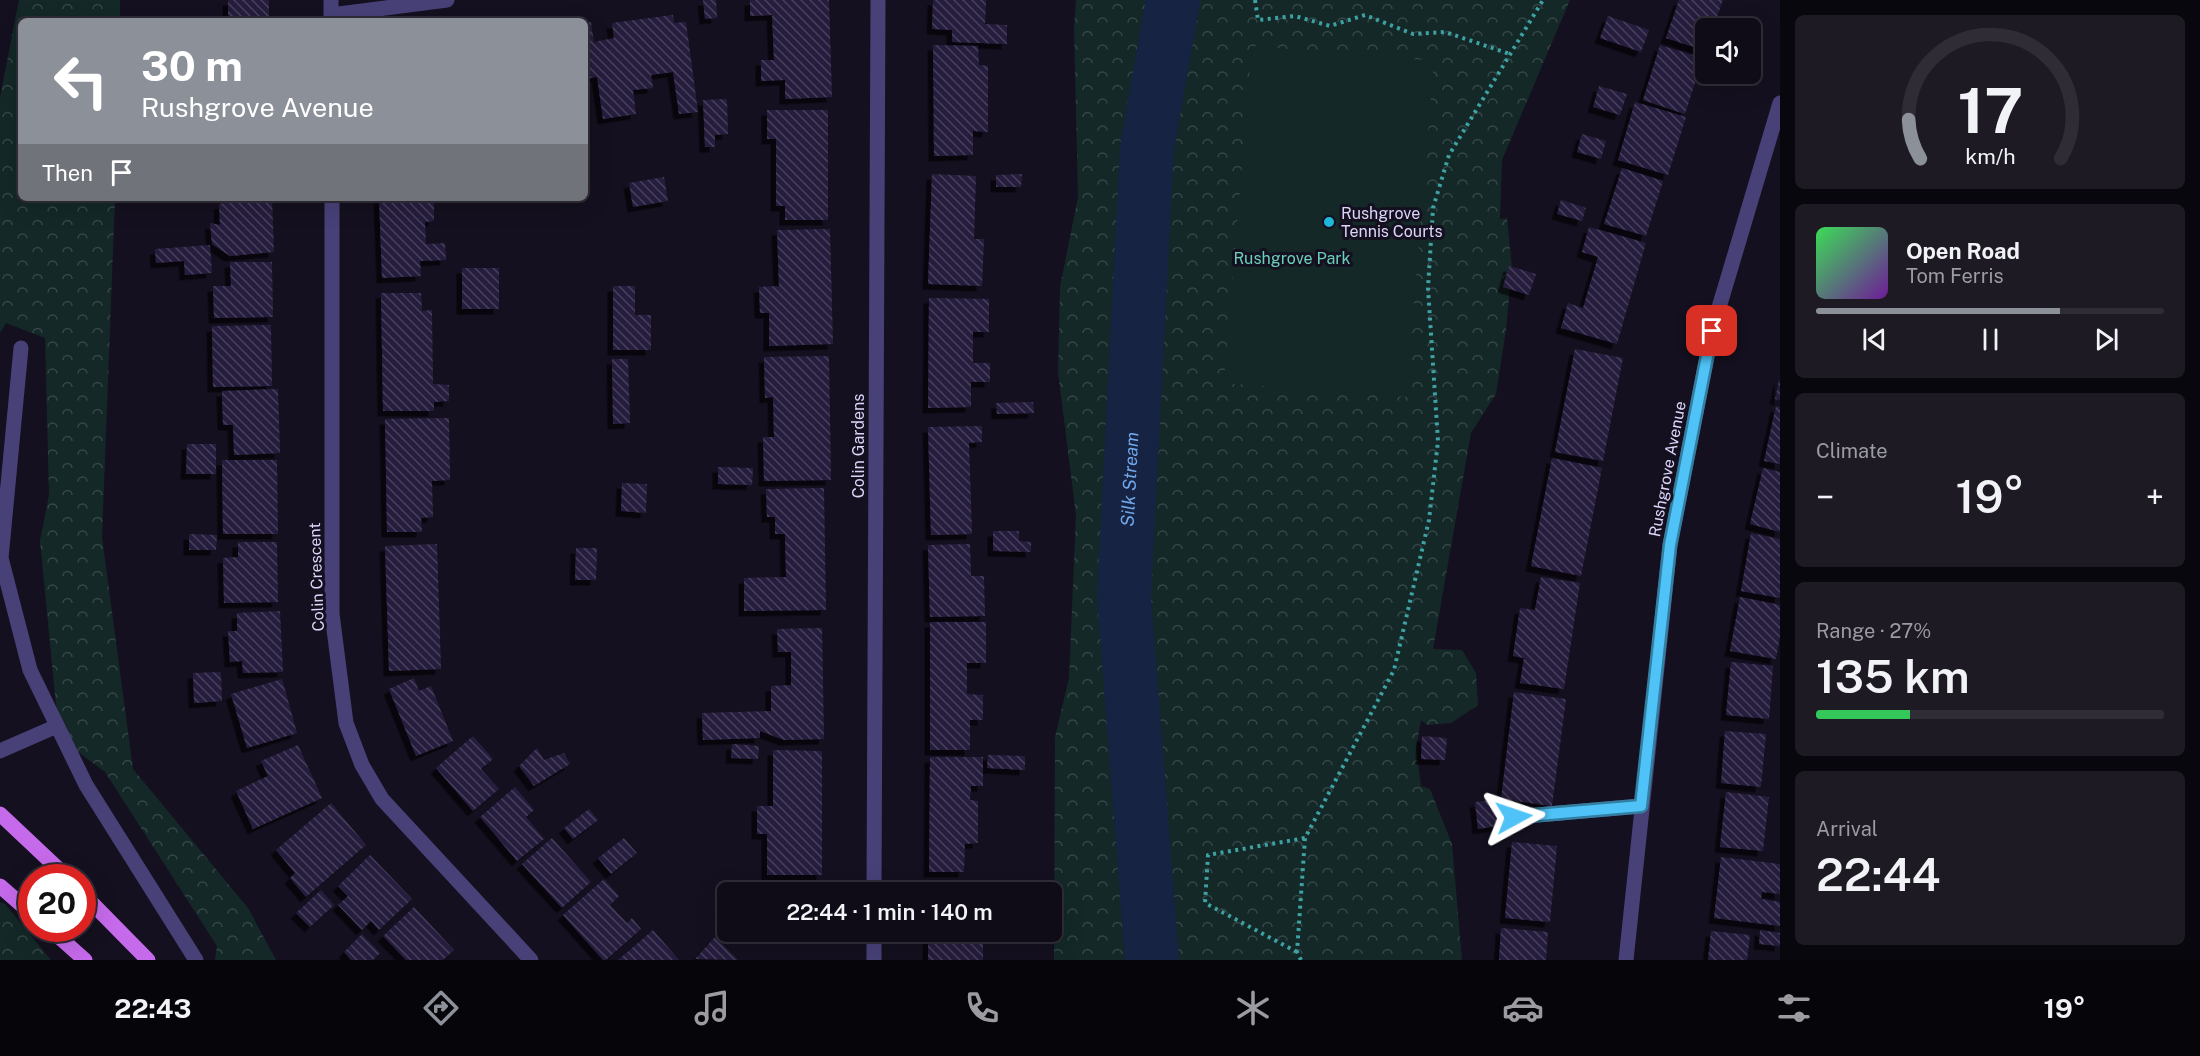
<!DOCTYPE html>
<meta charset="utf-8">
<style>
:root{--surface:#0f0c17;--page:#1d1a24;--text:#f1f3f6;--muted:#9b9ba1;--line:#2f2c36;--accent:#8c9099}
body{margin:0;font-family:"Public Sans",sans-serif;background:var(--page);color:var(--text);height:100vh;display:flex;flex-direction:column;font-size:22px;white-space:nowrap}
*{box-sizing:border-box;margin:0}
p{font-size:20px;color:var(--muted)}
.icon{flex:none;width:33px;height:33px;fill:none;stroke:currentColor;stroke-width:2;stroke-linecap:round;stroke-linejoin:round}
.map{position:relative;flex:1;overflow:hidden}
.side{display:flex;flex-direction:column;gap:15px;padding:15px;background:#08070d;width:420px}
.side>*{flex:none}
.guide{position:absolute;left:18px;top:18px;width:570px;height:183px;border-radius:9px;box-shadow:0 6px 24px #0002,0 0 0 2px var(--line);background:#8c9099;color:#fff;overflow:hidden}
.tools{position:absolute;left:1695px;top:18px;display:grid;gap:12px}
.tools a{display:grid;place-items:center;width:66px;height:66px;border-radius:9px;background:var(--surface);box-shadow:0 6px 24px #0002,0 0 0 2px var(--line);font-size:30px}
.speed{position:absolute;left:18px;top:864px;display:flex;gap:12px;font-size:30px;font-weight:700;text-align:center}
.speed>*{display:grid;place-content:center;width:78px;height:78px;border-radius:50%;background:var(--surface);box-shadow:0 6px 24px #0002,0 0 0 2px var(--line);line-height:1}
.speed .limit{border:9px solid #d22;background:#fff;color:#111}
.pin{position:absolute;display:grid;place-items:center;width:51px;height:51px;color:#fff;margin:-26px;border-radius:12px;box-shadow:0 3px 9px #0006}
.me{position:absolute;width:66px;margin:-33px;rotate:85deg;stroke-linejoin:round;filter:drop-shadow(0 0 4px #0008)}
.turn{display:flex;align-items:center;gap:21px;height:126px;padding:0 24px;font-size:27px}
.turn .icon{width:78px;height:78px;stroke-width:2.5}
.turn b{display:block;font-size:42px;line-height:51px}
.then{display:flex;align-items:center;height:57px;padding:0 24px;background:#0003;gap:12px;font-size:22px}
.big{font-size:45px;font-weight:600;line-height:1.1}
.side .tile{flex:1;display:flex;flex-direction:column;justify-content:center;gap:9px;min-width:0;padding:0 21px;border-radius:9px;background:var(--page)}
.side .dial{align-items:center;gap:0}
.dial svg{height:156px;overflow:visible;fill:none;stroke:var(--line);stroke-width:7;stroke-linecap:round;text-anchor:middle}
.dial text{fill:var(--text);stroke:none}
.song{display:flex;align-items:center;gap:18px}
.cover{width:72px;height:72px;border-radius:9px;background:linear-gradient(135deg,hsl(130 70% 55%),hsl(280 70% 35%))}
.played{height:6px;border-radius:3px;background:linear-gradient(90deg,var(--accent) 70%,var(--line) 70%)}
.keys{display:flex;justify-content:space-around;direction:ltr}
.heat{display:flex;justify-content:space-between;align-items:center;font-size:33px;direction:ltr}
.charge{height:9px;border-radius:4px;background:linear-gradient(90deg,#34c759 27%,var(--line) 0)}
.trip{position:absolute;left:717px;top:882px;width:345px;height:60px;border-radius:9px;background:var(--surface);box-shadow:0 6px 24px #0002,0 0 0 2px var(--line);font-weight:600;line-height:60px;text-align:center}
.tab-bar{display:flex;height:96px;justify-content:space-around;align-items:center;background:#060509;color:var(--muted)}
.tab-bar .icon{width:42px;height:42px}
.tab-bar .selected{color:var(--accent)}
.tab-bar b{font-size:27px;color:var(--text)}
main{display:flex;flex:1;min-height:0}
.map>svg:first-child{display:block}
.forest{fill:url(#forest-crowns)}
.garden{fill:#142828}
.lines{fill:none;stroke-linecap:round;stroke-linejoin:round}
.river{stroke:#162343;stroke-width:54}
.building{fill:url(#building-back-hatch);filter:url(#shadow)}
.path{stroke:#3ea1a3;stroke-width:4;stroke-dasharray:3 4.5;stroke-linecap:butt}
.minor{stroke:#484178;stroke-width:15}
.major{stroke:#c56aea;stroke-width:15}
.route-casing{stroke:#337fa1;stroke-width:15}
.route{stroke:#4fc3f7;stroke-width:10}
.poi-dot{fill:#1fb8da;stroke:#14101f;stroke-width:2}
.labels{text-anchor:middle;stroke-width:6;stroke-linejoin:round;paint-order:stroke}
.poi-label{font-size:16px;fill:#dcd4f9;stroke:#14101f;text-anchor:start}
.park-label{font-size:16px;fill:#6bcfbe;stroke:#14101f}
.street-label{font-size:16px;fill:#dcd4f9;stroke:#14101f}
.water-label{font-size:18px;font-style:italic;fill:#71a8eb;stroke:#14101f}
</style>
<main>
<div class="map">
<svg width="1780" height="960" viewBox="0 0 1780 960">
<defs>
<pattern id="forest-crowns" width="20" height="18" patternUnits="userSpaceOnUse" patternTransform="scale(1.5)"><rect width="20" height="18" fill="#142828"/><path d="M2 6a3 3 0 1 1 6 0M12 15a3 3 0 1 1 6 0" fill="none" stroke="#364648"/></pattern>
<pattern id="building-back-hatch" width="6" height="6" patternUnits="userSpaceOnUse" patternTransform="scale(1.5)"><rect width="6" height="6" fill="#271f3e"/><path d="M-1 5l2 2M0 0l6 6M5-1l2 2" fill="none" stroke="#463f5b"/></pattern>
<filter id="shadow"><feDropShadow dx="-5.5" dy="5.5" stdDeviation="0" flood-color="#0009"/></filter>
</defs>
<rect width="100%" height="100%" fill="#14101f"/>
<!-- forest -->
<path class="forest" d="M19,0H120V21H21V198H115L102,537L133,769L248,908L276,960H215L217,946L105,772L70,746L56,705L40,541L49,495L45,338L6,323L0,333V97Z
M1076,0H1570L1502,160L1500,219L1507,218L1512,268L1506,330L1496,394L1471,433L1433,649L1462,650L1476,673L1478,705L1451,723L1427,725L1421,720L1416,748L1421,786L1430,789L1452,844L1462,960H1054L1055,737L1069,678L1076,515L1058,372L1060,287L1078,197L1074,28Z
M0,902L5,904L51,960H0Z"/>
<!-- garden -->
<path class="garden" d="M1252,46L1434,61L1406,397L1224,383Z"/>
<g class="lines">
<!-- river -->
<path class="river" id="s1" d="M1152,960L1124,597L1147,148L1173,0"/>
</g>
<!-- building -->
<path class="building" d="M228,0H269V21H228Z
M703,0H716L717,18L705,19Z
M750,0H829L832,97L785,99V80L761,81V60H774L772,15L750,16Z
M933,0H986L985,24L1007,25V44L952,42V30L932,29Z
M1679,0H1723L1713,28H1706V51L1666,38Z
M673,15L674,23L686,22L698,112L679,114L673,72L651,75L653,88L633,90L636,114L603,119L597,77L585,79V23L591,22L594,42L614,38L612,23Z
M1608,16L1649,30L1641,52L1600,38Z
M933,45L978,46L979,65L988,66V132L973,131V155L934,156Z
M1660,45L1703,58L1685,114L1643,100Z
M1599,86L1627,94L1620,115L1593,107Z
M727,99L728,134L715,135V147H705L703,100Z
M1635,102L1686,117L1668,175L1618,160Z
M767,110H828V220H785V206H776V139H767Z
M1582,134L1606,141L1601,159L1577,152Z
M1622,168L1663,181L1646,236L1604,224Z
M932,174L976,176L974,239H984L982,286L928,284Z
M1022,174L1021,187H996V175Z
M664,177L668,201L633,207L629,183Z
M230,198H272L274,252L230,256L212,244L210,223L220,225L219,204L230,202Z
M379,198H434V221L425,222L426,244L445,243L446,260L420,261L421,276L382,278Z
M1561,200L1586,208L1582,221L1557,214Z
M1589,227L1646,243L1617,344L1561,328L1568,303L1583,308L1598,257L1582,252Z
M830,229L833,344L769,346V313H760L759,287L779,286L777,230Z
M210,245L212,273L185,275L184,261L156,263L155,249Z
M230,262H272L273,317L214,318L213,286H231Z
M1509,266L1536,274L1529,295L1503,287Z
M462,268H499V309H462Z
M613,286H635V315H651V350H613Z
M381,293H421L422,311L432,310L433,384L449,385V401L434,402V411H383Z
M929,298L989,299V332H973V363H990V382H971V407L928,408Z
M271,325L272,386L213,387L212,326Z
M1575,349L1623,358L1603,461L1555,452Z
M829,356L831,480L764,481L763,437H774L773,397L765,398L764,357Z
M612,359H628L630,423L613,424Z
M1779,380H1780V400L1775,399Z
M278,389L280,453L234,455L233,425H223L222,391Z
M1033,402L1034,413L997,414L996,403Z
M1776,406L1780,407V464L1764,461Z
M449,418L450,480L432,481L433,517L421,518L422,532H387L385,419Z
M982,426V442L969,443L972,534L931,535L928,427Z
M187,444H216V474H186Z
M1552,458L1602,468L1581,576L1531,566Z
M222,460H277L278,534H223Z
M718,467L753,468L752,485L718,484Z
M1763,468L1780,472V532L1750,524Z
M622,483L647,484L646,513L621,511Z
M824,488L826,610L744,611V578L786,577L785,534H775V517H767L766,489Z
M993,531H1019V541L1031,542V552L993,551Z
M1751,533L1780,539V598L1741,591Z
M189,534L217,535L216,550H189Z
M238,542H277L278,602L224,603L223,558L238,557Z
M437,544L441,669L389,671L385,546Z
M970,544L971,576H984L985,616L930,617L928,545Z
M576,548H597L596,580H575Z
M1541,577L1580,583L1564,689L1520,683L1524,658L1513,656L1520,608L1535,610Z
M1740,597L1780,605V636L1776,659L1730,651Z
M280,611L283,672L243,673L242,661L230,662L228,631H237V613Z
M930,622H986V663H967V694L983,695V720H970V750H930Z
M822,628L824,739L784,740L760,731V738L703,740L702,713L771,711V686L791,685V652H778L777,629Z
M1731,662L1773,666L1769,719L1726,715Z
M221,672L222,701L194,703L193,673Z
M414,678L419,691L431,686L453,741L416,756L389,689Z
M282,679L297,733L247,748L231,694Z
M1514,692L1566,699L1552,806L1501,799L1504,825L1478,829L1475,802L1501,799Z
M1725,731L1766,734L1761,787L1721,783Z
M473,736L493,759L481,769L499,789L473,811L436,768Z
M1422,736L1447,738L1445,760L1421,759Z
M732,744L759,746L758,759L731,758Z
M298,745L322,798L253,829L236,791L268,776L261,761Z
M537,748L544,760L564,753L570,764L534,786L519,766Z
M773,750L822,751V875H767V834H757V806H773Z
M988,755L1025,756V770L987,768Z
M930,757H983V786H971L970,800L978,801V843L965,844L964,872H929Z
M515,787L534,810L526,817L544,839L517,861L480,817Z
M1726,792L1769,797L1763,851L1720,847Z
M331,803L366,845L306,897L290,878L295,873L276,850Z
M589,809L598,820L573,839L564,828Z
M552,838L591,882L562,908L522,864Z
M624,838L637,853L611,874L598,858Z
M1512,842L1557,846L1550,922L1505,918Z
M370,855L412,899L379,930L371,921L362,930L338,905L348,896L338,886Z
M1721,857L1780,864V894L1762,892L1761,899L1780,902V926L1714,918Z
M604,879L619,896L610,905L627,923L632,918L641,929L606,960H603L563,915Z
M783,880H824V892H783Z
M928,888H983V892H928Z
M321,890L334,905L310,927L296,913Z
M414,907L454,950L443,960H406L383,936Z
M1501,928L1548,932L1546,960H1499Z
M653,930L679,960H618Z
M1760,930L1780,933V946L1759,944Z
M1711,931L1750,935L1747,960H1708Z
M928,932H983V960H928Z
M362,934L380,953L373,960H351L344,952Z
M715,937L738,960L695,959Z"/>
<g class="lines">
<!-- path -->
<path class="path" d="M1255,0L1258,20L1295,16L1330,26L1365,15L1413,34L1445,32L1510,54
M1297,952L1205,903L1208,855L1305,838
M1301,960L1297,952L1305,838L1394,670L1429,520L1438,441L1428,288L1433,208L1449,155L1543,0"/>
<!-- minor -->
<path class="minor" d="M331,0V21
M331,15L447,0
M332,198V614L346,723L362,765L382,799L531,960
M21,348L1,558L30,670L86,785L196,960
M0,751L57,726
M1514,817L1641,806
M874,892L878,0
M874,960V932
M1626,960L1670,545L1712,331L1780,103"/>
<!-- major -->
<path class="major" d="M0,814L68,878
M0,886L32,914
M82,893L148,960
M49,928L85,960"/>
</g>
<g class="lines">
<!-- route casing -->
<g class="route-casing">
<path id="route" d="M1514,817L1641,806L1670,545L1712,331"/>
</g>
<!-- route -->
<use href="#route" class="route"/>
</g>
<!-- markers -->
<circle class="poi-dot" cx="1329" cy="222" r="6"/>
<g class="labels">
<!-- poi labels -->
<g class="poi-label">
<text x="1341" y="219">Rushgrove<tspan x="1341" dy="18">Tennis Courts</tspan></text>
</g>
<!-- park labels -->
<g class="park-label">
<text x="1292" y="264">Rushgrove Park</text>
</g>
<!-- street labels -->
<g class="street-label">
<text transform="translate(858 446) rotate(-90)" y="6">Colin Gardens</text>
<text transform="translate(1667 469) rotate(-79)" y="6">Rushgrove Avenue</text>
<text transform="translate(316 577) rotate(-92)" y="6">Colin Crescent</text>
</g>
<!-- water labels -->
<g class="water-label">
<text dy="6" stroke="none"><textPath href="#s1" startOffset="482">Silk Stream</textPath></text>
</g>
</g>
</svg>
<div class="tools">
<a><svg class="icon" aria-label="sound" viewBox="0 0 24 24"><path d="M4 9h4l5-4v14l-5-4H4zM17 9q2 3 0 6"/></svg></a>
</div>
<div class="speed"><div class="limit">20</div></div>
<div class="pin" style="left:1712px;top:331px;background:#d93025"><svg class="icon" aria-label="arrive" viewBox="0 0 24 24"><path d="M6 21V4h12l-3 4 3 4H6"/></svg></div>
<svg class="me" style="left:1514px;top:817px" viewBox="-20 -20 40 40"><path d="M0-17L14 15 0 8-14 15z" fill="#4fc3f7" stroke="#fff" stroke-width="4"/></svg>
<div class="trip">22:44 · 1 min · 140 m</div>
<div class="guide">
<div class="turn"><svg class="icon" aria-label="left" viewBox="0 0 24 24"><path d="M17 20v-9H6M10 6l-5 5 5 5"/></svg><div><b>30 m</b>Rushgrove Avenue</div></div>
<div class="then">Then<svg class="icon" aria-label="arrive" viewBox="0 0 24 24"><path d="M6 21V4h12l-3 4 3 4H6"/></svg></div>
</div>
</div>
<section class="side">
<div class="tile dial"><svg viewBox="0 0 100 80">
<path d="M14 69A42 42 0 1 1 86 69"/>
<path d="M14 69A42 42 0 0 1 8 49" stroke="#8c9099"/>
<text x="50" y="56" font-size="32" font-weight="700">17</text>
<text x="50" y="72" font-size="11">km/h</text>
</svg></div>
<div class="tile">
<div class="song"><i class="cover"></i><div><b>Open Road</b><p>Tom Ferris</p></div></div>
<div class="played"></div>
<div class="keys"><svg class="icon" aria-label="previous" viewBox="0 0 24 24"><path d="M18 5L8 12l10 7zM5 5v14"/></svg><svg class="icon" aria-label="pause" viewBox="0 0 24 24"><path d="M8 5v14M16 5v14"/></svg><svg class="icon" aria-label="next" viewBox="0 0 24 24"><path d="M6 5l10 7-10 7zM19 5v14"/></svg></div>
</div>
<div class="tile"><p>Climate</p>
<div class="heat"><a>−</a><b class="big">19°</b><a>+</a></div>
</div>
<div class="tile"><p>Range · 27%</p><b class="big">135 km</b><div class="charge"></div></div>
<div class="tile"><p>Arrival</p><b class="big">22:44</b></div>
</section>
</main>
<nav class="tab-bar">
<b>22:43</b>
<svg class="icon selected" aria-label="directions" viewBox="0 0 24 24"><path d="M12 3l9 9-9 9-9-9zM9 14v-3h6M13 9l2 2-2 2"/></svg>
<svg class="icon" aria-label="music" viewBox="0 0 24 24"><path d="M9 18V5l10-2v13"/><circle cx="6" cy="18" r="3"/><circle cx="16" cy="16" r="3"/></svg>
<svg class="icon" aria-label="phone" viewBox="0 0 24 24"><path d="M5 4h4l2 5-3 2q2 4 5 5l2-3 5 2v4C11 20 4 13 5 4z"/></svg>
<svg class="icon" aria-label="climate" viewBox="0 0 24 24"><path d="M12 3v18M4 7l16 10M4 17L20 7"/></svg>
<svg class="icon" aria-label="car" viewBox="0 0 24 24"><path d="M5 17H2v-5l4-1 3-4h7l3 4 3 1v5h-3M9 17h6M6 11h13"/><circle cx="7" cy="17" r="2"/><circle cx="17" cy="17" r="2"/></svg>
<svg class="icon" aria-label="filters" viewBox="0 0 24 24"><path d="M4 7h16M4 17h16"/><circle cx="9" cy="7" r="2"/><circle cx="15" cy="17" r="2"/></svg>
<b>19°</b>
</nav>
